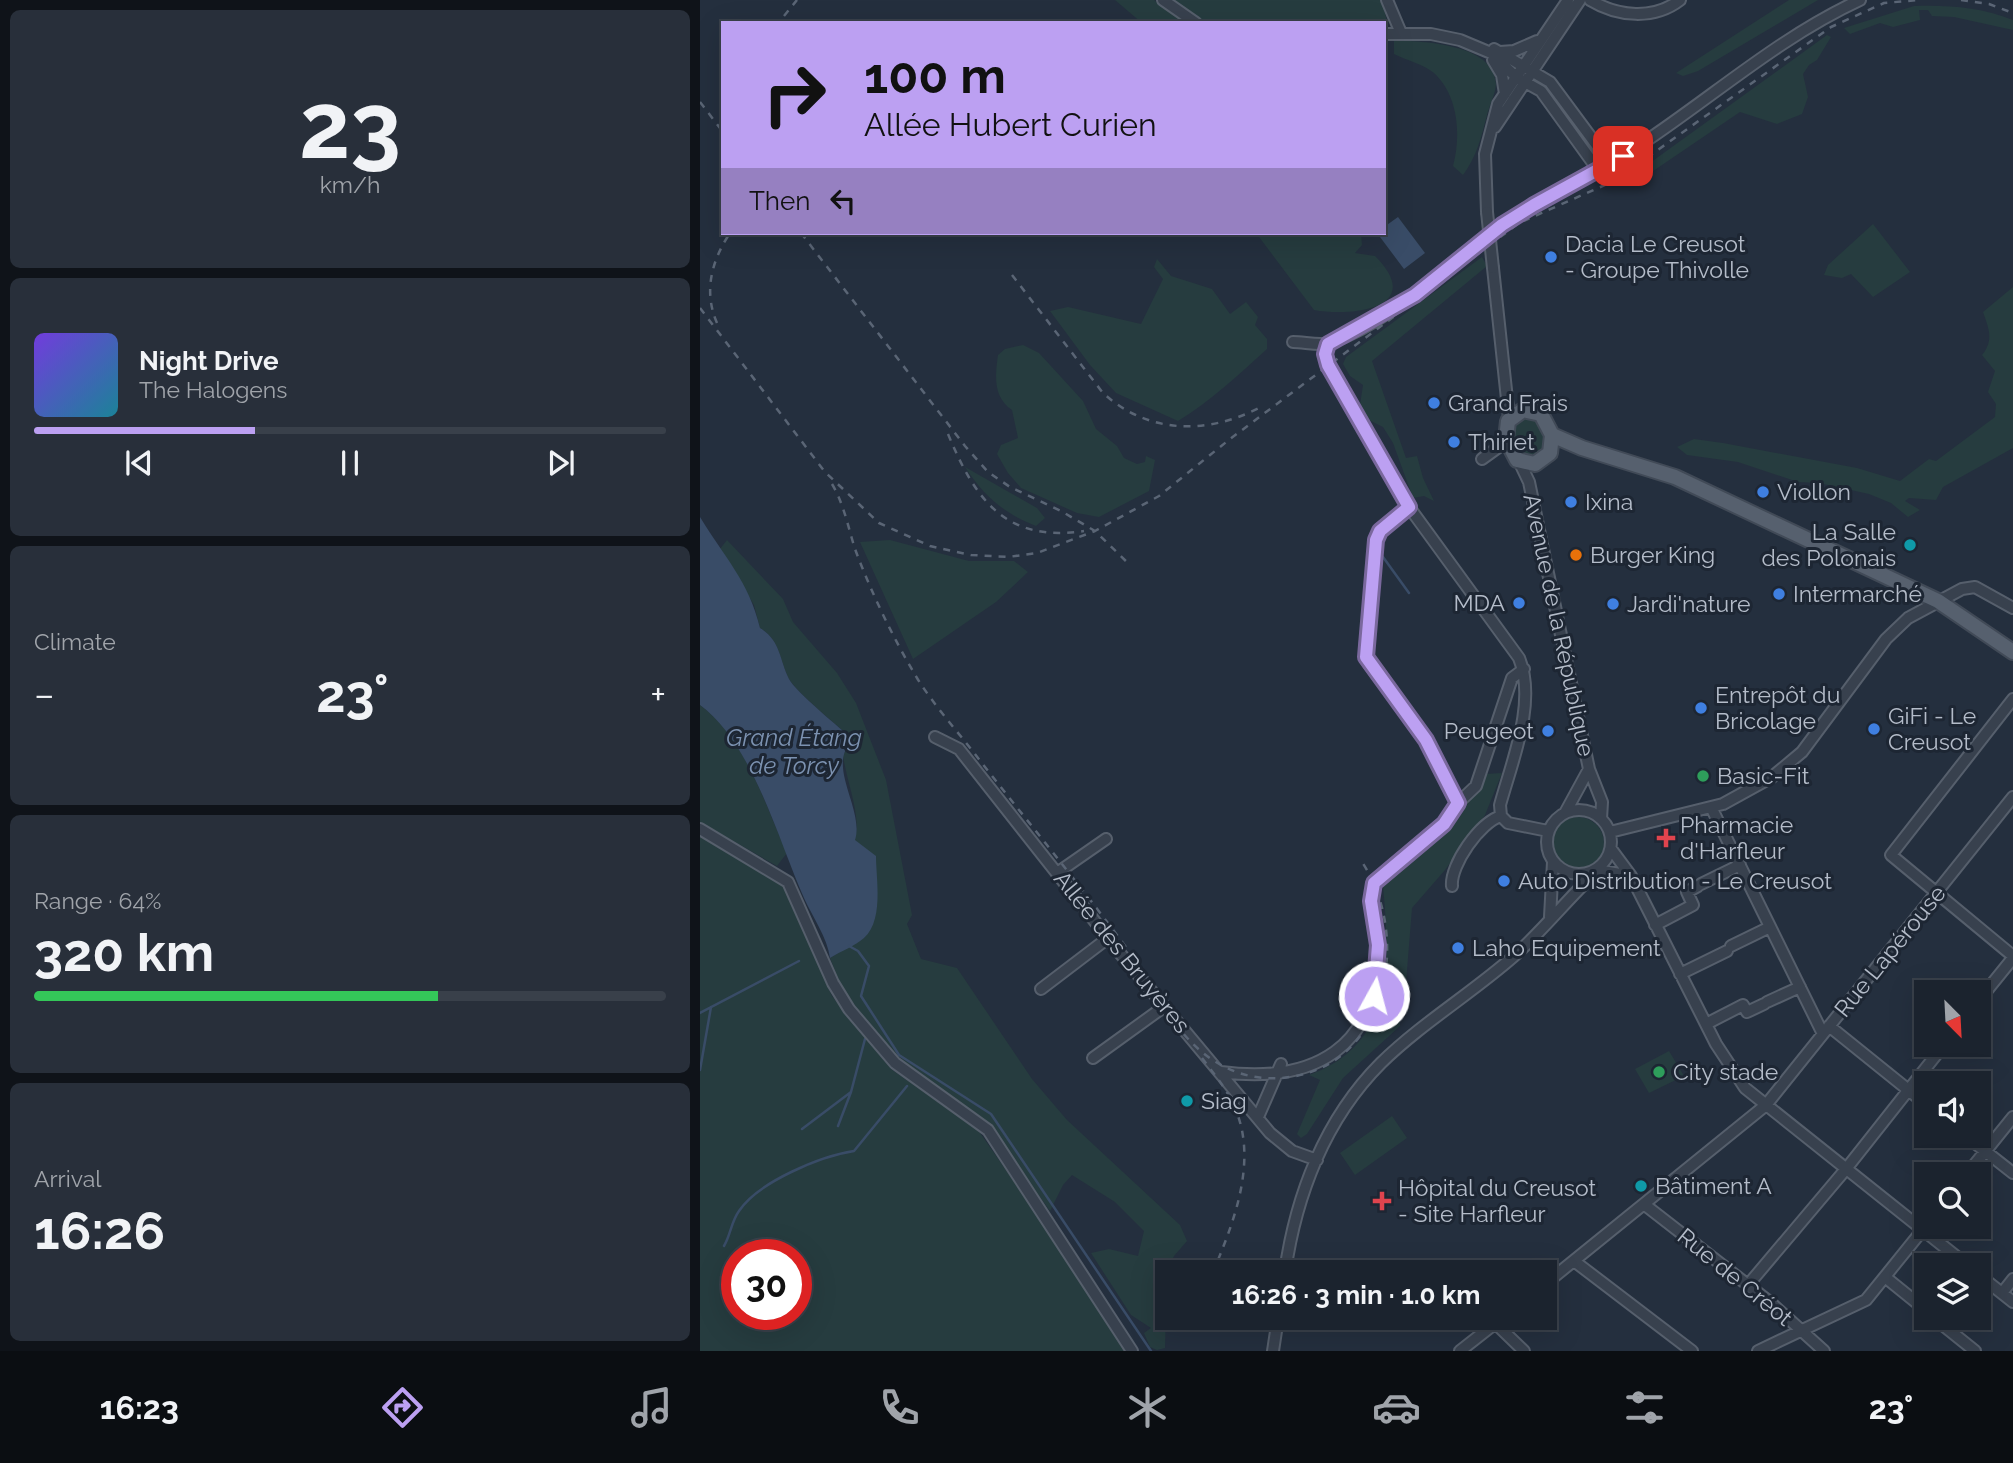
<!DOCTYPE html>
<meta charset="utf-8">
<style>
:root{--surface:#1b232e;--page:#282f3a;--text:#f1f3f6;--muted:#a0a4aa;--line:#39404a;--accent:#bca0f2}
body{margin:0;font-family:Raleway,sans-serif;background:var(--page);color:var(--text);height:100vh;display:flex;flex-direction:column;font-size:26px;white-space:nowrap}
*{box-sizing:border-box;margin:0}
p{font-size:23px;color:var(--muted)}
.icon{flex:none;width:38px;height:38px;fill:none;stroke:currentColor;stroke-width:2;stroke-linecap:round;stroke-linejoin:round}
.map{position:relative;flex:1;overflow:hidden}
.panel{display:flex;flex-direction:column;gap:10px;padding:10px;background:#0f1319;width:700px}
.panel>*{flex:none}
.top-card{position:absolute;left:21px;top:21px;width:665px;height:214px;border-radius:0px;box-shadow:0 7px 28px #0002,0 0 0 2px var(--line);background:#bca0f2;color:#111;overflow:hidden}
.needle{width:46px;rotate:156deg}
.fabs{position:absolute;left:1214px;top:980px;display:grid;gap:14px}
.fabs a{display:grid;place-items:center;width:77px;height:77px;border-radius:0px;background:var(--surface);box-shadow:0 7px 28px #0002,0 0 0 2px var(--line);font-size:35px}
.speed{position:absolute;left:21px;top:1239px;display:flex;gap:14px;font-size:35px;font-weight:700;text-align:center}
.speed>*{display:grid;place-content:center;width:91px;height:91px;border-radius:50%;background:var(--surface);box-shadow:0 7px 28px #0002,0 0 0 2px var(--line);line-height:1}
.speed .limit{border:10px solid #d22;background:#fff;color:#111}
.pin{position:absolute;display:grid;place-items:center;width:60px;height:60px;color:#fff;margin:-30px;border-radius:14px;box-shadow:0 4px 10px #0006}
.me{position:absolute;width:77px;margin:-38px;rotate:7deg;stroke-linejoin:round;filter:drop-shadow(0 0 5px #0008)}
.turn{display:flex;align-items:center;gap:24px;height:147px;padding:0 28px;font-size:32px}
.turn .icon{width:91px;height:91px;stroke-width:2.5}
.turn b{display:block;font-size:49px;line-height:60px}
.then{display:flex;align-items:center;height:66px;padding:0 28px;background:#0003;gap:14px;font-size:26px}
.big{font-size:52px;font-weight:700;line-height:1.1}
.panel .card{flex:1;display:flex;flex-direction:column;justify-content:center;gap:10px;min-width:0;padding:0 24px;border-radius:10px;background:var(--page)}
.panel .dial{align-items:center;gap:0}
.dial b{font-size:91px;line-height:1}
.song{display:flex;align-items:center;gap:21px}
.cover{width:84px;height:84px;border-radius:10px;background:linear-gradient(135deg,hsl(260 70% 55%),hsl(190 70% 35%))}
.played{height:7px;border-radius:4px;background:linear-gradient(90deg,var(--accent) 35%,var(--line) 35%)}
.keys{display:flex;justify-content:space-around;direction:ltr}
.heat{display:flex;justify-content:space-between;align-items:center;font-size:38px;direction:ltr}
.charge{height:10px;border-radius:5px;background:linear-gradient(90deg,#34c759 64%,var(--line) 0)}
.trip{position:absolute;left:455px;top:1260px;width:402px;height:70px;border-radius:0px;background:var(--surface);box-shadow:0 7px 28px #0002,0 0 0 2px var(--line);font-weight:700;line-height:70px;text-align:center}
.tab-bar{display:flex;height:112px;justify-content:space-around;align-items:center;background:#0b0e12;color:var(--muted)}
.tab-bar .icon{width:49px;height:49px}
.tab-bar .active{color:var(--accent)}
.tab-bar b{font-size:32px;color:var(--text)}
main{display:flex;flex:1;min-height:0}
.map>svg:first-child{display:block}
.green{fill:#263c3f;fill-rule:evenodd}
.water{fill:#394c67}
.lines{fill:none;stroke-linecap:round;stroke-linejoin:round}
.stream{stroke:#394c67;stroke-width:2.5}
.minor-casing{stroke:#565f6c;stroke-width:14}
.major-casing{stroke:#414a57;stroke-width:18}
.minor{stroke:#38414e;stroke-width:10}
.major{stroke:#56606e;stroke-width:14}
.rail{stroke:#5a6575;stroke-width:2.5;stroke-dasharray:7 7;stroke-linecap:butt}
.minor-bridge-casing{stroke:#565f6c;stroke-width:14;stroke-linecap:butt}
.minor-bridge{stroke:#38414e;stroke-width:10}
.route-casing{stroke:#7a689d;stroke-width:18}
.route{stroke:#bca0f2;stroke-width:12}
.shop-dot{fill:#3f7fe0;stroke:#1d2633;stroke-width:2.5}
.culture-dot{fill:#0f9aa8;stroke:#1d2633;stroke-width:2.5}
.food-dot{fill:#e8710a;stroke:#1d2633;stroke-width:2.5}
.leisure-dot{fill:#2e9e5b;stroke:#1d2633;stroke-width:2.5}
.health-dot{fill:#e0444e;stroke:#1d2633;stroke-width:2.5}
.labels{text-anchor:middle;stroke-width:6;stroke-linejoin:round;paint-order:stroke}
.poi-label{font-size:23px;fill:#b4bcc9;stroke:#1d2633;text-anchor:start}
.street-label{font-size:23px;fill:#b4bcc9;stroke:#1d2633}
.water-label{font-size:24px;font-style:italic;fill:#7c92b1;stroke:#1d2633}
</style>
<main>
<section class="panel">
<div class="card dial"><b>23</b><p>km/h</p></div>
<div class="card">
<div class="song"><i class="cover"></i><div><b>Night Drive</b><p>The Halogens</p></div></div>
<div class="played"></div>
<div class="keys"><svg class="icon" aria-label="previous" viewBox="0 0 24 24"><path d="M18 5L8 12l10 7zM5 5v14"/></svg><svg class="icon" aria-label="pause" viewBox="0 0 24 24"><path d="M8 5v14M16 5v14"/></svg><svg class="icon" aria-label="next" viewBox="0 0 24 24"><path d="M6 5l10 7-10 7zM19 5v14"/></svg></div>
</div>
<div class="card"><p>Climate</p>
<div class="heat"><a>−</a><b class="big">23°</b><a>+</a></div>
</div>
<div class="card"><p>Range · 64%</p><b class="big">320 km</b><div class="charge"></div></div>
<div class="card"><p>Arrival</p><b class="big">16:26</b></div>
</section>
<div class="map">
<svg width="1313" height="1351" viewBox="0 0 1313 1351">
<rect width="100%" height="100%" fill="#242f3e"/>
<!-- green -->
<path class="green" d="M415,0H454L485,23H442Z
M473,0H682L687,22L684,28V23H502Z
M1089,0H1118L998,71L983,76L976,73Z
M1214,6C1249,5 1280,7 1313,20V30L1254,17L1232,16L1228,10H1219L1220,20L1193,27L1180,23L1150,34L1144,28Z
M1127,35L1131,37L1117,60L1109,65L1103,74L1108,97L1102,114L1077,124L1040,112L937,182L929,178Z
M694,40C723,42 794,43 796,84C796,92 789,107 787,115C781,138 777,156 763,175L753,166C761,137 759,96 734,73C725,65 706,60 694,54Z
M1173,224L1210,272L1173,297L1151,274L1142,278L1124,275L1128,265Z
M556,233H661L662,245L655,253L675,256C727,308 652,317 614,310Z
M782,257L787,266L672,361L706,458L717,456L723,478L734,501L724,496L713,498L693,443L683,427L669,420L660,405L663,385L650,376L643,364L646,357Z
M457,259L471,276L512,289L530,314L546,302L558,317L555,325L567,339V349C538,375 511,401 478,421L416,393L390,365L350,311L368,307L441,324L463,279L454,267Z
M1313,287V448L1243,487L1236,500L1209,498L1205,501L1220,510L1208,517L1191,503L1169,494L1119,483L1098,482L1038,462L987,455L977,447L994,439L1023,443L1157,468L1200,481L1229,459L1236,461L1295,417L1296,404L1288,392L1295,371L1282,355C1294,340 1289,329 1283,312Z
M323,345L339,353L383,401L396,429L417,446L424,458L437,464L445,462L446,456L455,460L449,491L399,517L377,513L321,488L308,473L297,454L301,445L318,438L312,410C293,397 295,376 298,355L305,349Z
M824,417L836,420L845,437L844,449L834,457L822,454L813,437L814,424Z
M265,467L337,508L345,518L336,526C303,513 284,496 265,467Z
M27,540L83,599L93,622L137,673L156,703L186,780L212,915L207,924L221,959L257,968L332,1079L367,1120L480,1225L487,1241L474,1256L467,1272L465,1348L457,1350L450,1347L444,1333L451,1328L431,1315L391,1253L409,1249L438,1256L444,1231L415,1202L372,1175L363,1185L350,1211L286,1122L202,1064L176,1035L141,986L130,958L165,937L160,846L154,840C163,819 146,781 143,755L154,740C141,729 95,691 89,679C79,660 81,641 60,628L54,605L20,549Z
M190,540L269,561H314L328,572L296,602L213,659L160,542Z
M0,705C46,739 64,803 87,853L77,866L0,822Z
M802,773L785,815L745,870L712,908L706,983L699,1006L700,1026L643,1078L607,1134L601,1138L597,1134L620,1080L609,1075C695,1044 690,962 683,886L759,817L787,774Z
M852 843a26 26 0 1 1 52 0a26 26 0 1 1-52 0Z
M0,833L75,877L83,886L132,996L191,1069L278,1130L352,1236L426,1351H0ZM37,1255H96V1314H37Z
M969,1051L984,1076L949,1093L935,1069Z
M692,1116L707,1138L655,1175L640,1153Z"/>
<!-- water -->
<path class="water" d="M698,217L725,253L704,269L677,233H684V227Z
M0,517C24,557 49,581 60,628C81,641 79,659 89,679C95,691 142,730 154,740C124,763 165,809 155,840L176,856C176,879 184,920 164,938C155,946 141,951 130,958C127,937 113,918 104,898C78,840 53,744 0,705Z"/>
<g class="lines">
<!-- stream -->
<path class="stream" d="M683,557L709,593
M149,946L158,951L169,966L161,996L199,1055L291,1114L451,1351
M0,1013L99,961
M0,1070L11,1007
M138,1126L151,1092
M102,1129L151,1092L165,1039
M24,1246C31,1234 31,1222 39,1211C58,1182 121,1156 154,1151L207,1086"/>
<!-- minor casing -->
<g class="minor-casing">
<path id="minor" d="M463,0L496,23
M687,0L701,33
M890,0C918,17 954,20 980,0
M684,34H731L760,40L791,53L816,77L841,91L898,170
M794,49L850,82L910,163
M800,52L814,51L837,41
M793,60L802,75L805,94
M795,127L880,0
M787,212L785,154L798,104L868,0
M793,268L809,418
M593,342C604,342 620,346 630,343C698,318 747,263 805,223C849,193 899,173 943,143C1015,95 1080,37 1160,0
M628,344L625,354L628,365L709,507L819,658C837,702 812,761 800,805L801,816L808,823L848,831
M782,459L807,441
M819,461L829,482L889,769L902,802L901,819
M1313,699L1191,855L1313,956
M235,737L259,749L419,952L570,1133L592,1151L617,1160
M758,803L776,786L812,678L824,669
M1011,807L1123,1034
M847 842a32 32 0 1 1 64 0a32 32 0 1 1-64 0Z
M865,813L889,769
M0,829L88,882L133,983L149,1009L195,1063L288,1130L432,1351
M910,832L1023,804L1072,777L1102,752L1186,639L1208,618L1262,589L1275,587L1313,608
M911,849L931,876L1016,1044L1045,1088L1267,1265
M897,870L931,876
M357,873L406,839
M1001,884L1040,865
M752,886C750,865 780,822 801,816
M850,917L853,862
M955,925L993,905L987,892L998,886
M1031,946L1070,927
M980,974L1027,951
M341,989L408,938
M1279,1000L1313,958
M1067,1002L1100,987
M1006,1024L1043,1005L1047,1012L1064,1004
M1129,1026L1227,1105
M393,1058L465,1006
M521,1072C614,1084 679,1048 678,947C678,926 666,903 674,883L744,824L758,803L726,740L669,664L665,650L676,540L680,532L709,507
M558,1117L581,1064
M1266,1136L1313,1173
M1267,1174L1313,1117
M945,1205L1071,1303L1124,1351
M874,1261L992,1351
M585,1272C596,1195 625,1119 681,1063C722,1023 772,993 814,956C839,934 861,907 885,883L888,874
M1279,1275L1313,1302
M1185,1277L1227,1311
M845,1284L1066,1105L1313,797
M1048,1285L1146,1169L1244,1045
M1302,1293L1313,1279
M1234,1318L1275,1351
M795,1323L824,1351
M573,1351L578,1318
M760,1351L802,1318
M1058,1351L1166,1300L1225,1227"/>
</g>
<!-- major casing -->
<g class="major-casing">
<path id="major" d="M823,410L841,414L852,435L850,453L835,464L817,460L806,439L808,421Z
M852,435L882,448L975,477L1238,601L1313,652"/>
</g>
<!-- minor -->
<use href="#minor" class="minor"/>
<!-- major -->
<use href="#major" class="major"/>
<!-- rail -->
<path class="rail" d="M1261,0L1289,4L1313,13
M84,16L97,0
M0,102L23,132
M101,233L265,446L288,472L310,487L361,511L395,531L430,565
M312,275L403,393C448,434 506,435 559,408
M0,308L125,472L179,523L230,546L271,555L308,557L337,553L395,531L459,496L530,439L819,223L914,181L1131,27L1184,3L1219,0
M17,323C3,291 12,260 30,233
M248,434C275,499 305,543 384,531
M132,484C144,504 148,527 155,549C171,592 193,638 217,678C235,707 260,734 281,762C332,827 385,891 434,958C456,990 471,1027 502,1052C527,1073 558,1082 590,1077C689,1063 711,935 662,862
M502,1058C514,1074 527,1089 535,1108C558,1161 534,1222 513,1272"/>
<!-- minor-bridge casing -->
<g class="minor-bridge-casing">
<path id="minor-bridge" d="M787,212L793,268"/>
</g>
<!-- minor-bridge -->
<use href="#minor-bridge" class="minor-bridge"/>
</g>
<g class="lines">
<!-- route casing -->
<g class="route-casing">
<path id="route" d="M674,996L678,945L671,901L674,883L744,824L758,803L726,740L666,657L676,540L680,531L709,507L628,365L625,354L628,344L715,295L802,225L834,205L923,156"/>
</g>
<!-- route -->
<use href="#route" class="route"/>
</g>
<!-- markers -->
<g class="shop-dot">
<circle cx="851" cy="257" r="7"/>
<circle cx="734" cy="403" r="7"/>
<circle cx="754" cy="442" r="7"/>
<circle cx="1063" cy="492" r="7"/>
<circle cx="871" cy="502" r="7"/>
<circle cx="1079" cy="594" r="7"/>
<circle cx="819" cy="603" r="7"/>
<circle cx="913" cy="604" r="7"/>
<circle cx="1001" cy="708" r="7"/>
<circle cx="1174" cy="729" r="7"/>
<circle cx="848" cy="731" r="7"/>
<circle cx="804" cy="881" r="7"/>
<circle cx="758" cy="948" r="7"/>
</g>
<g class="culture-dot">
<circle cx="1210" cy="545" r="7"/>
<circle cx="487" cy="1101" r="7"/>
<circle cx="941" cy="1186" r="7"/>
</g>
<circle class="food-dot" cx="876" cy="555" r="7"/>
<g class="leisure-dot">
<circle cx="1003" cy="776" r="7"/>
<circle cx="959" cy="1072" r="7"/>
</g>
<g class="health-dot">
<path d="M962.5 827.5h7v7h7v7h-7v7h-7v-7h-7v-7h7z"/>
<path d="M678.5 1190.5h7v7h7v7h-7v7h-7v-7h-7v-7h7z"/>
</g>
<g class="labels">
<!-- poi labels -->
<g class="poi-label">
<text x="865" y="252">Dacia Le Creusot<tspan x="865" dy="26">- Groupe Thivolle</tspan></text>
<text x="748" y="411">Grand Frais</text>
<text x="768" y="450">Thiriet</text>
<text x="1077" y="500">Viollon</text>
<text x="885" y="510">Ixina</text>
<text x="1196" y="540" text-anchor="end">La Salle<tspan x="1196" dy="26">des Polonais</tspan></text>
<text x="890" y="563">Burger King</text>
<text x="1093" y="602">Intermarché</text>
<text x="805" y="611" text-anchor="end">MDA</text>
<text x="927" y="612">Jardi'nature</text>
<text x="1015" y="703">Entrepôt du<tspan x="1015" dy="26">Bricolage</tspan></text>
<text x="1188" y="724">GiFi - Le<tspan x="1188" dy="26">Creusot</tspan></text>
<text x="834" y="739" text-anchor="end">Peugeot</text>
<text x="1017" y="784">Basic-Fit</text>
<text x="980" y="833">Pharmacie<tspan x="980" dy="26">d'Harfleur</tspan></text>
<text x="818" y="889">Auto Distribution - Le Creusot</text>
<text x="772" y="956">Laho Equipement</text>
<text x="973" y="1080">City stade</text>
<text x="501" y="1109">Siag</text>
<text x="955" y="1194">Bâtiment A</text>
<text x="698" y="1196">Hôpital du Creusot<tspan x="698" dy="26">- Site Harfleur</tspan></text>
</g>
<!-- street labels -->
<g class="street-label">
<text transform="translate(859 625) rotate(78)" y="8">Avenue de la République</text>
<text transform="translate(1190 951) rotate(-51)" y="8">Rue Lapérouse</text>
<text transform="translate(422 952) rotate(51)" y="8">Allée des Bruyères</text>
<text transform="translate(1035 1277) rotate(39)" y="8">Rue de Créot</text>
</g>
<!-- water labels -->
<g class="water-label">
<text x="94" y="746">Grand Étang<tspan x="94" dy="28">de Torcy</tspan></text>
</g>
</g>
</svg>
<div class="fabs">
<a><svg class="needle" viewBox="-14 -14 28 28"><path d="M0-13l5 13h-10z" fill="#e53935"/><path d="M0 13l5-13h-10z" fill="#a0a4aa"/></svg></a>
<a><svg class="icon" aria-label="sound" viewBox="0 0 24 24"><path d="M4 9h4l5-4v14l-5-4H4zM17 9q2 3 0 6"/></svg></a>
<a><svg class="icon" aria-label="search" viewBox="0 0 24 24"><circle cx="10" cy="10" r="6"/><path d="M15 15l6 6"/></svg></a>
<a><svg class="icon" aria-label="layers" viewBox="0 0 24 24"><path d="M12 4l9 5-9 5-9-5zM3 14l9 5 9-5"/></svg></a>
</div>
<div class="speed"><div class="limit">30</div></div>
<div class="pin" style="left:923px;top:156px;background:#d93025"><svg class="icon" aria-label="arrive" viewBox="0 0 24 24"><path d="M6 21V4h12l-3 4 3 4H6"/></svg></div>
<svg class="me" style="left:674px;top:996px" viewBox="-20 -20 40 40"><circle r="17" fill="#bca0f2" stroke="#fff" stroke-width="3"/><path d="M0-11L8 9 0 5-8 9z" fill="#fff"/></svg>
<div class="trip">16:26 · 3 min · 1.0 km</div>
<div class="top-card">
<div class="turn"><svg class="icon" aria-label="right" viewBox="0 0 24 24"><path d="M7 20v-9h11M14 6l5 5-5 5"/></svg><div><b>100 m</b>Allée Hubert Curien</div></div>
<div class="then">Then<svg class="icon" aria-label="left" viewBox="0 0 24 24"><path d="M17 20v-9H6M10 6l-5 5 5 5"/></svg></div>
</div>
</div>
</main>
<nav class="tab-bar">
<b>16:23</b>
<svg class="icon active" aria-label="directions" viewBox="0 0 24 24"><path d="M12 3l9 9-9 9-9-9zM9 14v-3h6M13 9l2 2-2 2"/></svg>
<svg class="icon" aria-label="music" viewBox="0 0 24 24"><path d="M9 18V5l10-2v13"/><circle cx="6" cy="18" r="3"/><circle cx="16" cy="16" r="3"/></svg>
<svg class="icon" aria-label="phone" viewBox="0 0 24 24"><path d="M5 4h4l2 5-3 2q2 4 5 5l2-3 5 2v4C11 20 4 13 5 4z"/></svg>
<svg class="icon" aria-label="climate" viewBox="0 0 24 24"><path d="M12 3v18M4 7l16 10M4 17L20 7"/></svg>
<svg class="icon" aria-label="car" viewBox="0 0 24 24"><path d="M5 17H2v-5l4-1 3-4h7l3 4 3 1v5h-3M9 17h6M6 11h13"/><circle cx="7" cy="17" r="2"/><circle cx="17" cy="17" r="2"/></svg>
<svg class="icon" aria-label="filters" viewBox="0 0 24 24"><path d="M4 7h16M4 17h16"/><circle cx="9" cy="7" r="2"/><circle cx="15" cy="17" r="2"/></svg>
<b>23°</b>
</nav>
